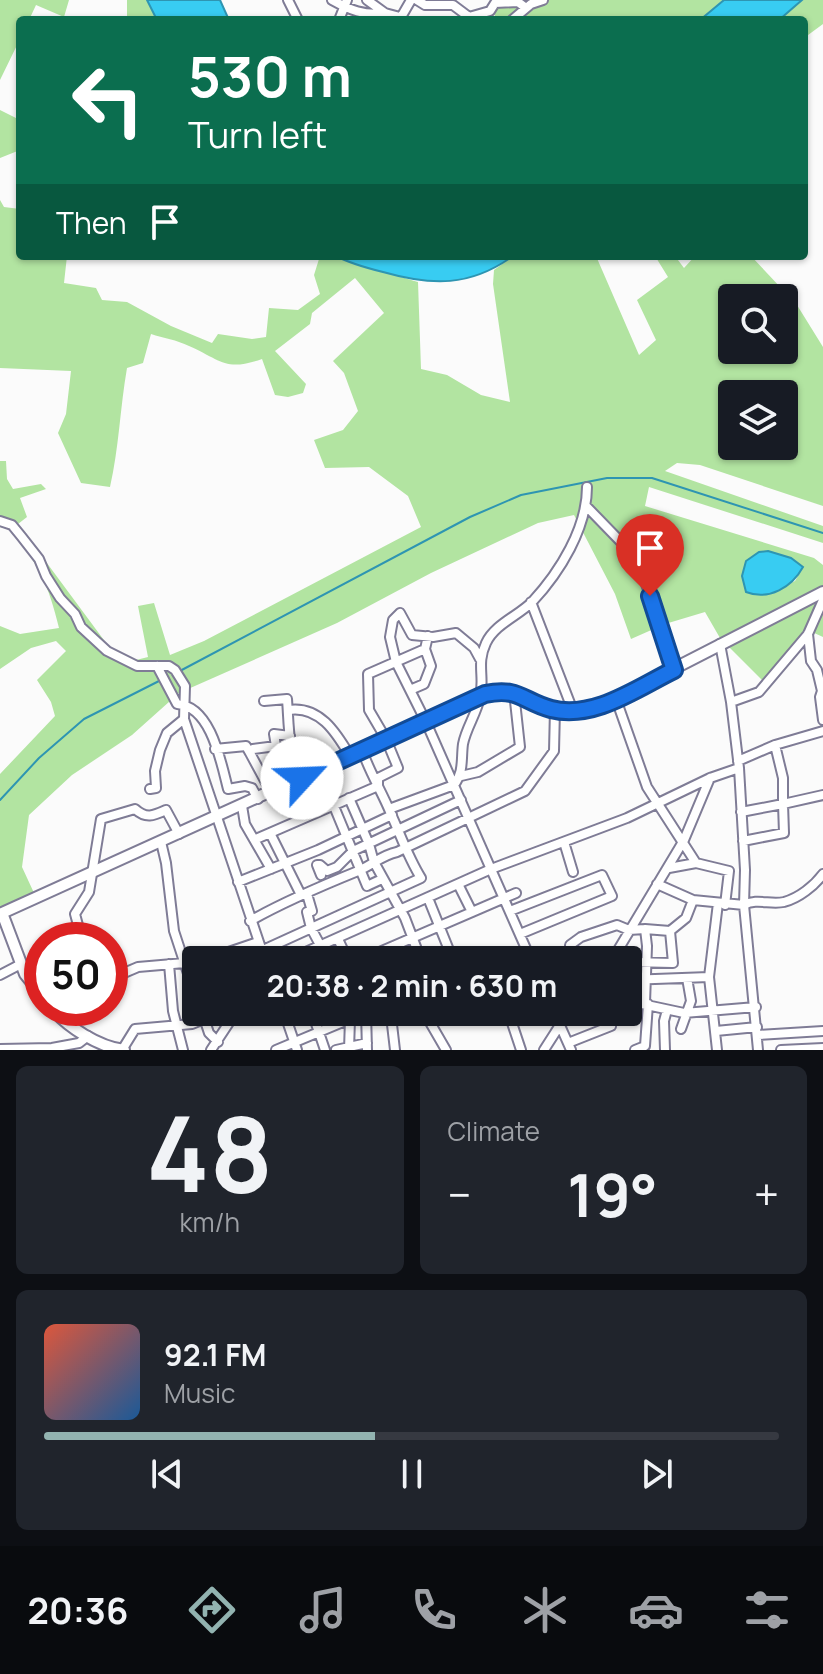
<!DOCTYPE html>
<meta charset="utf-8">
<style>
:root{--surface:#171b24;--page:#20242c;--text:#f1f3f6;--muted:#9ea1a6;--line:#363941;--accent:#92b3b0}
body{margin:0;font-family:Manrope,sans-serif;background:var(--page);color:var(--text);height:100vh;display:flex;flex-direction:column;font-size:30px;white-space:nowrap}
*{box-sizing:border-box;margin:0}
p{font-size:26px;color:var(--muted)}
.icon{flex:none;width:44px;height:44px;fill:none;stroke:currentColor;stroke-width:2;stroke-linecap:round;stroke-linejoin:round}
.map{position:relative;height:1050px;overflow:hidden}
.sheet{display:flex;flex-direction:column;gap:16px;padding:16px;background:#0d0f14;flex:1}
.sheet>*{flex:none}
.banner{position:absolute;left:16px;top:16px;width:792px;height:244px;border-radius:8px;box-shadow:0 2px 6px #0004;background:#0b6e4f;color:#fff;overflow:hidden}
.buttons{position:absolute;left:718px;top:284px;display:grid;gap:16px}
.buttons a{display:grid;place-items:center;width:80px;height:80px;border-radius:8px;background:var(--surface);box-shadow:0 2px 6px #0004;font-size:40px}
.speed{position:absolute;left:24px;top:922px;display:flex;gap:16px;font-size:40px;font-weight:700;text-align:center}
.speed>*{display:grid;place-content:center;width:104px;height:104px;border-radius:50%;background:var(--surface);box-shadow:0 2px 6px #0004;line-height:1}
.speed .limit{border:12px solid #d22;background:#fff;color:#111}
.pin{position:absolute;display:grid;place-items:center;width:68px;height:68px;color:#fff;margin:-82px -34px;border-radius:50% 50% 50% 0;rotate:-45deg;box-shadow:0 0 8px #0007}
.pin .icon{rotate:45deg}
.me{position:absolute;width:88px;margin:-44px;rotate:65deg;stroke-linejoin:round;filter:drop-shadow(0 0 6px #0008)}
.turn{display:flex;align-items:center;gap:28px;height:168px;padding:0 40px;font-size:36px}
.turn .icon{width:104px;height:104px;stroke-width:2.5}
.turn b{display:block;font-size:56px;line-height:68px}
.then{display:flex;align-items:center;height:76px;padding:0 40px;background:#0003;gap:16px;font-size:30px}
.big{font-size:60px;font-weight:700;line-height:1.1}
.sheet .widget{flex:1;display:flex;flex-direction:column;justify-content:center;gap:12px;min-width:0;padding:0 28px;border-radius:12px;background:var(--page)}
.sheet .dial{align-items:center;gap:0}
.dial b{font-size:104px;line-height:1}
.song{display:flex;align-items:center;gap:24px}
.cover{width:96px;height:96px;border-radius:12px;background:linear-gradient(135deg,hsl(10 70% 55%),hsl(210 70% 35%))}
.played{height:8px;border-radius:4px;background:linear-gradient(90deg,var(--accent) 45%,var(--line) 45%)}
.keys{display:flex;justify-content:space-around;direction:ltr}
.heat{display:flex;justify-content:space-between;align-items:center;font-size:44px;direction:ltr}
.sheet .tiles{flex:1;display:grid;gap:16px;grid-template-columns:1fr 1fr}
.widget:last-child{grid-column:span 2}
.trip{position:absolute;left:182px;top:946px;width:460px;height:80px;border-radius:8px;background:var(--surface);box-shadow:0 2px 6px #0004;font-weight:700;line-height:80px;text-align:center}
.tab-bar{display:flex;height:128px;justify-content:space-around;align-items:center;background:#090b0e;color:var(--muted)}
.tab-bar .icon{width:56px;height:56px}
.tab-bar .current{color:var(--accent)}
.tab-bar b{font-size:36px;color:var(--text)}
.map>svg:first-child{display:block}
.green{fill:#b2e4a1;fill-rule:evenodd}
.water{fill:#38ccf2;stroke:#2e95b2;stroke-width:2}
.lines{fill:none;stroke-linecap:round;stroke-linejoin:round}
.stream{stroke:#2e95b2;stroke-width:2}
.minor-casing{stroke:#7f7c96;stroke-width:12}
.major-casing{stroke:#7f7c96;stroke-width:14}
.minor{stroke:#fff;stroke-width:8}
.major{stroke:#fff;stroke-width:10}
.route-casing{stroke:#114b97;stroke-width:20}
.route{stroke:#1a73e8;stroke-width:14}
</style>
<div class="map">
<svg width="823" height="1050" viewBox="0 0 823 1050">
<rect width="100%" height="100%" fill="#fbfbfb"/>
<!-- green -->
<path class="green" d="M0,0H69L64,17L36,5L29,20H20V39L0,80Z
M127,0H147L157,20H127Z
M491,0H724L700,20H496Z
M802,0H823V24L804,38V20H779Z
M0,110L20,120V150L0,158Z
M0,200L4,207L20,209V256H67L64,283L96,288L102,300L127,302L171,326L212,343L218,334L252,339L266,337L269,308L298,310L320,294L314,275L319,259L315,256C347,256 386,273 418,282L421,369L447,375L481,395L510,402L493,284L494,270L513,256H596L639,355L656,340L637,300L668,277L655,256H675L684,268L695,256H751L797,305L823,347V506L700,465L677,463L665,471L823,526V543L649,487L645,506L814,558L823,565V637L812,632L766,684L720,638L705,612L665,624L631,639L615,594L574,515L538,523L431,573L337,623L179,693L132,735L72,775L29,815L22,867L34,893L0,908V774L55,716L51,702L37,680L66,651L56,641L31,648L0,669V626L20,634L59,628C49,586 38,561 8,529L0,527V461H6L7,479L13,489L41,484L46,489L20,498L27,517L18,524L112,651L136,660L148,657L138,606L154,603L170,655L204,641L421,527L408,496L369,467L325,468L314,440L343,430L358,411L344,373L333,361L384,313L355,278L312,313L310,324L275,351L306,384L303,393L288,397L275,395L262,359C225,372 221,360 189,346C177,340 163,338 151,334L143,363L127,368C120,408 119,448 110,487L81,483L58,433L66,414L71,371L0,368ZM732,298H784V350H732ZM732,394H784V446H732ZM775,555L791,558L803,567L795,581L768,594Z"/>
<!-- water -->
<path class="water" d="M147,0H220L229,20H157Z
M724,0H802L779,20H700Z
M336,256H513C470,287 432,286 383,272C367,268 351,264 336,256Z
M768,551L791,558L803,567C792,587 769,601 746,592L742,576L746,561L759,552Z"/>
<g class="lines">
<!-- stream -->
<path class="stream" d="M178,672L470,517L521,495L607,478H652L823,533
M0,800L39,758L84,719L161,680"/>
<!-- minor casing -->
<g class="minor-casing">
<path id="minor" d="M288,0L298,20
M332,0C350,10 364,16 385,13
M367,0L385,13L400,17
M417,0L425,5H453L469,17L490,11L495,3L518,2L526,8
M400,19L411,0
M339,20L347,0
M512,20L531,4L543,0
M587,507L622,543L644,578L674,670
M0,521L12,525L21,536L39,559L46,576L60,598L75,614L81,627L107,651L137,666H169L175,670L185,686L184,719L265,960
M531,602L573,711
M808,634L811,661L817,670L822,691L820,697L823,720
M720,644L731,702L739,768L745,870L744,905L758,1050
M480,659L474,648L456,633L433,637L412,635L400,613L393,620L390,637L396,662L426,722L531,960
M157,666L177,704C211,706 221,762 228,789L245,786L252,788L258,799
M410,690L424,684L431,666L425,649
M616,699L647,787L696,863L729,871L725,905
M264,701L287,699C289,725 288,756 302,778
M731,702L759,692L808,634L823,600
M288,710C319,705 336,732 350,756
M215,749L246,746L250,753L253,749L276,746L274,734L290,736
M250,753L271,792
M738,761L775,745L823,731
M319,770L367,886L382,879
M461,776L478,772L520,747L514,692
M150,789L156,788L155,771L160,750L167,733L184,719
M349,798L369,844L374,862L405,918L421,960
M242,806L245,824L271,869
M389,809L454,785C464,772 461,759 463,744C466,728 477,713 480,697C485,677 476,664 486,643C495,624 518,616 532,602C560,572 587,528 587,487
M741,812L783,804V778L775,745
M270,833L301,895L307,894L312,911L307,912L311,928L328,960
M256,839L378,786V778L398,768L386,739L369,710L368,674L425,649L428,636
M743,841L784,833L783,804L823,795
M161,842L166,863L174,931L196,998
M564,842L573,872
M669,868L696,863
M321,875L317,865H320L327,871L337,867L353,851L461,800
M238,882L318,850L392,815
M458,884L472,912
M657,884L693,900L744,905C757,898 770,905 784,902C799,898 814,886 823,874
M428,898L453,960
M510,911L602,875L612,896L520,934
M250,921C285,901 321,886 358,871C372,865 382,855 397,852L525,791L554,751L555,709
M645,929L670,931L686,918L693,900
M338,939L348,960
M82,940L75,914L89,892L101,819L135,809C146,819 153,816 166,810L179,834
M261,951L421,878C408,857 401,836 391,814C382,792 370,773 362,750
M205,960L258,942
M288,960L491,869L627,818L710,778L739,768
M361,960L516,893
M567,960L571,958L570,945L581,937L617,925L629,930L645,929L647,946L645,1003
M612,960L684,840L710,778
M628,962L673,963L670,931
M169,964L173,1011L183,1050
M0,975L21,964
M110,979L138,967L196,962
M628,980L709,977
M628,1001L684,1013L756,1007
M202,1012L209,1033L218,1042
M284,1012L297,1050
M312,1012L325,1050
M366,1012L367,1050
M376,1012L381,1017L419,1012
M424,1012L446,1050
M554,1012L571,1050
M459,1014L464,1012
M391,1016L395,1050
M511,1020L521,1050
M681,1029L691,1001L687,978
M716,1031L757,1027
M758,1035L823,1031
M568,1043L611,1026
M0,1049L52,1048L79,1043L88,1036
M122,1050L135,1029L192,1024L204,1019
M211,1050L236,1012
M276,1050L350,1019L352,1012
M336,1050L367,1043
M349,1050L350,1019
M544,1050L560,1025L573,1012
M635,1050L645,1046L648,1004
M665,1050L664,1021L667,1010
M717,1050L709,977L718,903
M781,1050L823,1048"/>
</g>
<!-- major casing -->
<g class="major-casing">
<path id="major" d="M2,913L25,974L42,995
M0,914L485,694C519,687 524,703 553,709C568,712 584,710 599,707L823,592
M52,1008C67,1027 99,1047 124,1050"/>
</g>
<!-- minor -->
<use href="#minor" class="minor"/>
<!-- major -->
<use href="#major" class="major"/>
</g>
<g class="lines">
<!-- route casing -->
<g class="route-casing">
<path id="route" d="M302,778L485,694C519,687 522,701 551,709C594,720 637,688 674,670L650,596"/>
</g>
<!-- route -->
<use href="#route" class="route"/>
</g>
</svg>
<div class="buttons">
<a><svg class="icon" aria-label="search" viewBox="0 0 24 24"><circle cx="10" cy="10" r="6"/><path d="M15 15l6 6"/></svg></a>
<a><svg class="icon" aria-label="layers" viewBox="0 0 24 24"><path d="M12 4l9 5-9 5-9-5zM3 14l9 5 9-5"/></svg></a>
</div>
<div class="speed"><div class="limit">50</div></div>
<div class="pin" style="left:650px;top:596px;background:#d93025"><svg class="icon" aria-label="arrive" viewBox="0 0 24 24"><path d="M6 21V4h12l-3 4 3 4H6"/></svg></div>
<svg class="me" style="left:302px;top:778px" viewBox="-20 -20 40 40"><circle r="19" fill="#fff"/><path d="M0-13L10 11 0 6-10 11z" fill="#1a73e8"/></svg>
<div class="trip">20:38 · 2 min · 630 m</div>
<div class="banner">
<div class="turn"><svg class="icon" aria-label="left" viewBox="0 0 24 24"><path d="M17 20v-9H6M10 6l-5 5 5 5"/></svg><div><b>530 m</b>Turn left</div></div>
<div class="then">Then<svg class="icon" aria-label="arrive" viewBox="0 0 24 24"><path d="M6 21V4h12l-3 4 3 4H6"/></svg></div>
</div>
</div>
<section class="sheet">
<div class="tiles">
<div class="widget dial"><b>48</b><p>km/h</p></div>
<div class="widget"><p>Climate</p>
<div class="heat"><a>−</a><b class="big">19°</b><a>+</a></div>
</div>
<div class="widget">
<div class="song"><i class="cover"></i><div><b>92.1 FM</b><p>Music</p></div></div>
<div class="played"></div>
<div class="keys"><svg class="icon" aria-label="previous" viewBox="0 0 24 24"><path d="M18 5L8 12l10 7zM5 5v14"/></svg><svg class="icon" aria-label="pause" viewBox="0 0 24 24"><path d="M8 5v14M16 5v14"/></svg><svg class="icon" aria-label="next" viewBox="0 0 24 24"><path d="M6 5l10 7-10 7zM19 5v14"/></svg></div>
</div>
</div>
</section>
<nav class="tab-bar">
<b>20:36</b>
<svg class="icon current" aria-label="directions" viewBox="0 0 24 24"><path d="M12 3l9 9-9 9-9-9zM9 14v-3h6M13 9l2 2-2 2"/></svg>
<svg class="icon" aria-label="music" viewBox="0 0 24 24"><path d="M9 18V5l10-2v13"/><circle cx="6" cy="18" r="3"/><circle cx="16" cy="16" r="3"/></svg>
<svg class="icon" aria-label="phone" viewBox="0 0 24 24"><path d="M5 4h4l2 5-3 2q2 4 5 5l2-3 5 2v4C11 20 4 13 5 4z"/></svg>
<svg class="icon" aria-label="climate" viewBox="0 0 24 24"><path d="M12 3v18M4 7l16 10M4 17L20 7"/></svg>
<svg class="icon" aria-label="car" viewBox="0 0 24 24"><path d="M5 17H2v-5l4-1 3-4h7l3 4 3 1v5h-3M9 17h6M6 11h13"/><circle cx="7" cy="17" r="2"/><circle cx="17" cy="17" r="2"/></svg>
<svg class="icon" aria-label="filters" viewBox="0 0 24 24"><path d="M4 7h16M4 17h16"/><circle cx="9" cy="7" r="2"/><circle cx="15" cy="17" r="2"/></svg>
</nav>
